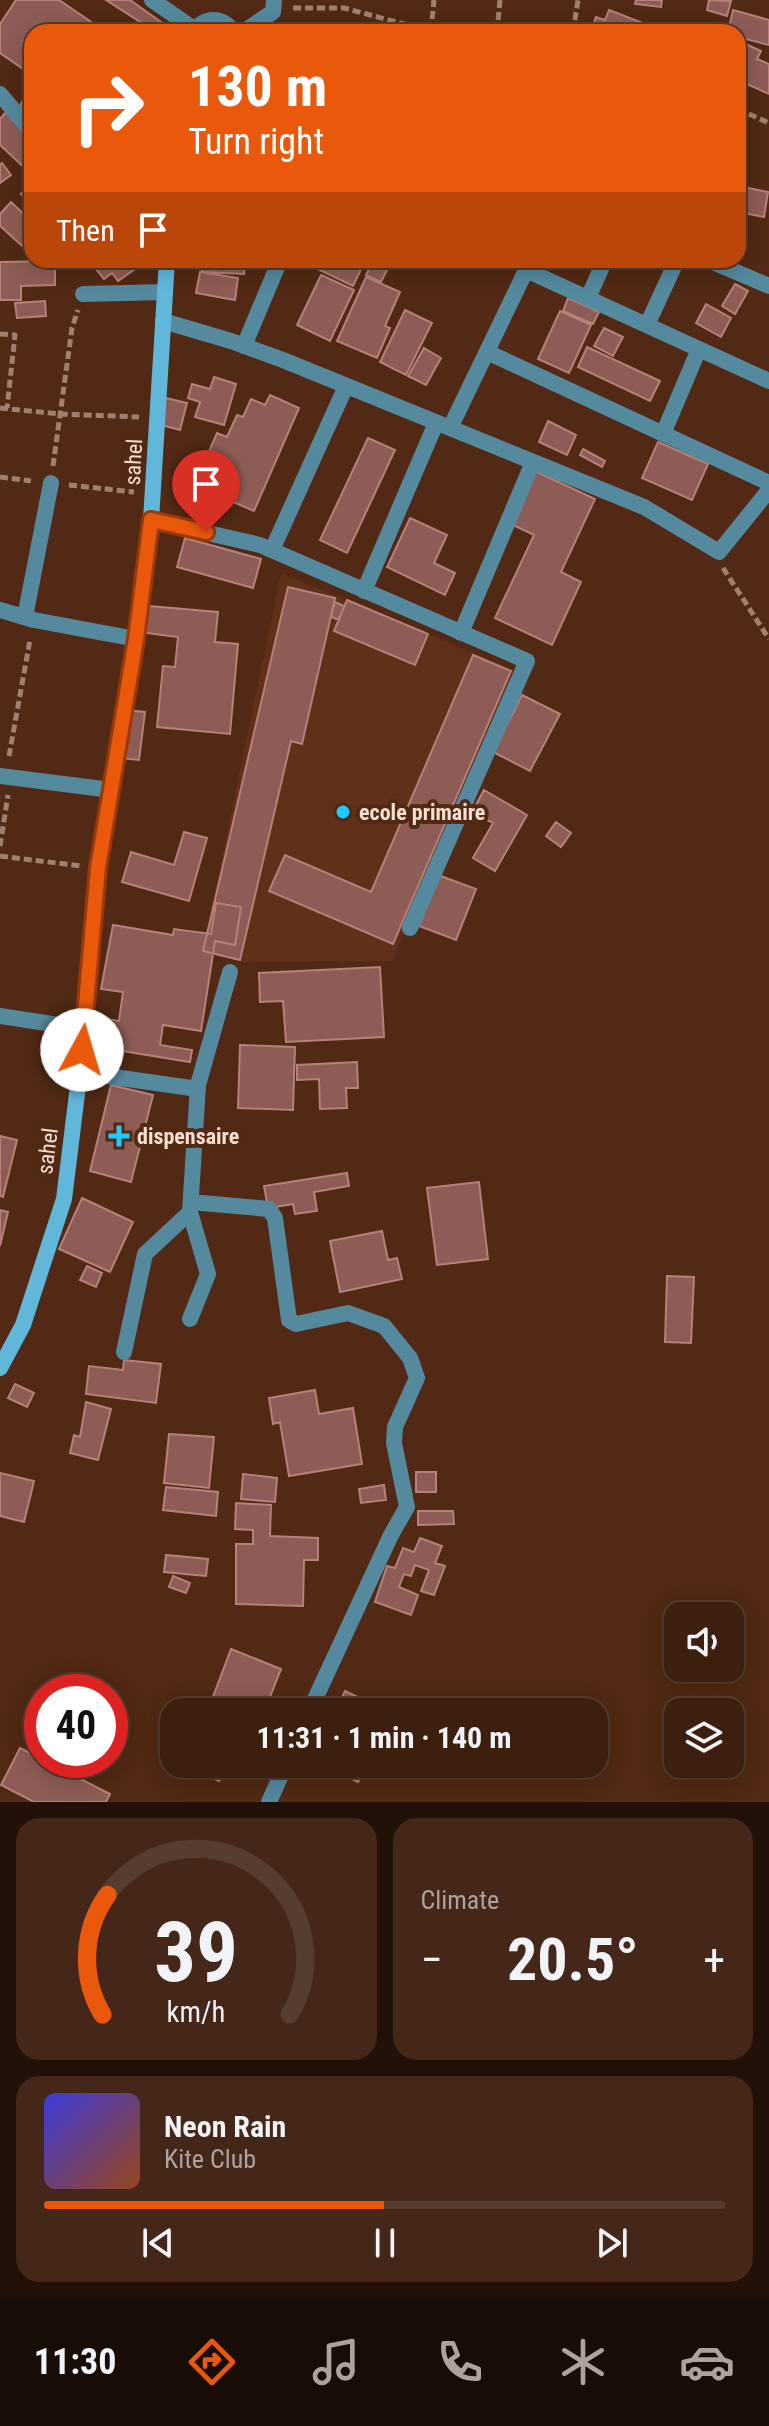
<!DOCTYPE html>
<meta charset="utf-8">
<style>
:root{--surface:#3d1f0f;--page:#442718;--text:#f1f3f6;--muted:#ada29e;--line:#563d2f;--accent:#ea580c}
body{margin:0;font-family:"Roboto Condensed",sans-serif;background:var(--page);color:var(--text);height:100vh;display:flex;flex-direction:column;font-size:30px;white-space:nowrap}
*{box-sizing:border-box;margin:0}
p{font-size:26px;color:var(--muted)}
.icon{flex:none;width:44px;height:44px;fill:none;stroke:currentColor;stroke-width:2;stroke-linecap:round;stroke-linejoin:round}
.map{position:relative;height:1802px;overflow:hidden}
.sheet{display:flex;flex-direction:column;gap:16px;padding:16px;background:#221108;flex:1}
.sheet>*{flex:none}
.hud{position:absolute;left:24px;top:24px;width:722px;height:244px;border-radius:24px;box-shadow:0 4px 20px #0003,0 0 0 2px var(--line);background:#ea580c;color:#fff;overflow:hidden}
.fabs{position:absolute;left:664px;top:1602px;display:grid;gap:16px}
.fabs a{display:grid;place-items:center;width:80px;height:80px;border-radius:16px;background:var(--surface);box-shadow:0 4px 20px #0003,0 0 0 2px var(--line);font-size:40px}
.speed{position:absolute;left:24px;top:1674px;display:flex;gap:16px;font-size:40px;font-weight:700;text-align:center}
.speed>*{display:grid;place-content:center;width:104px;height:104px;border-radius:50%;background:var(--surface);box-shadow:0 4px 20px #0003,0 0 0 2px var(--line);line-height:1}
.speed .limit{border:12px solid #d22;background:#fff;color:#111}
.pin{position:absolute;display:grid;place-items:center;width:68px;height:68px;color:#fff;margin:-82px -34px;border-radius:50% 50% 50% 0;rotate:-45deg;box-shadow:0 0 8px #0007}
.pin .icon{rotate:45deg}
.me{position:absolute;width:88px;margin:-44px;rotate:6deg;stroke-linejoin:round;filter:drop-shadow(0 0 6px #0008)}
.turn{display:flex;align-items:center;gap:28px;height:168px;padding:0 32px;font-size:36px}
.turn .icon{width:104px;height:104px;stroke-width:2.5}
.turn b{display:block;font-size:56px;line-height:68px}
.then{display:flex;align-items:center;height:76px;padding:0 32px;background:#0003;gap:16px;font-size:30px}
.big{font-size:60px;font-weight:700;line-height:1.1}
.sheet .widget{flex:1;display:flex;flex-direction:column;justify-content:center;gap:12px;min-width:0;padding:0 28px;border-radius:24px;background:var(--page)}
.sheet .dial{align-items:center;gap:0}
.dial svg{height:208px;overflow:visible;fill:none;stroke:var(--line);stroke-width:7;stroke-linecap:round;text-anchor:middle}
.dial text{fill:var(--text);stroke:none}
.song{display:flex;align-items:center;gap:24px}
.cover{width:96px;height:96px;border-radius:12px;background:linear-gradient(135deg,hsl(240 70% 55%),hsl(20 70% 35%))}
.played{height:8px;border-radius:4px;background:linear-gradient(90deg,var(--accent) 50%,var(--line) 50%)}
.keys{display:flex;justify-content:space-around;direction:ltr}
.heat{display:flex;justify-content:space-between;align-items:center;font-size:44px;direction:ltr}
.sheet .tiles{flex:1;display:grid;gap:16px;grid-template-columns:1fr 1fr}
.widget:last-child{grid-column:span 2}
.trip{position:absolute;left:160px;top:1698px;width:448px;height:80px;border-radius:24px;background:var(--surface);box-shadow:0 4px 20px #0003,0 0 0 2px var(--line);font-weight:700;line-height:80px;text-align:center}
.tabs{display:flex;height:128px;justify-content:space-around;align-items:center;background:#180c06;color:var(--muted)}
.tabs .icon{width:56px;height:56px}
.tabs .on{color:var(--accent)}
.tabs b{font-size:36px;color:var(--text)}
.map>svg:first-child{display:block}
.built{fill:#603018}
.building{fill:#8e5c56;stroke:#b6817a;stroke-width:2}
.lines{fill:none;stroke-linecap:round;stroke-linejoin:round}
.path{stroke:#a28070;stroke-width:5;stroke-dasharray:8 4;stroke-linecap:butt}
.street{stroke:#54899e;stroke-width:16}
.secondary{stroke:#60b7da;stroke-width:16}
.route-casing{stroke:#983908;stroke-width:20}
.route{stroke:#ea580c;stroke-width:14}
.poi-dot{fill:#22c9fd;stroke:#512914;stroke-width:3}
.labels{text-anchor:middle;stroke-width:8;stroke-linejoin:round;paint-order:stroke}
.street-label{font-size:22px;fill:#f9ded2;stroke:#512914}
.poi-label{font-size:22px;font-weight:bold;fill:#f9ded2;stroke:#512914;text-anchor:start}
</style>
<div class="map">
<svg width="769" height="1802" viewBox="0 0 769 1802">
<rect width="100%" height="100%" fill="#512914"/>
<!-- built -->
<path class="built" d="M281,573L515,670L392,961L245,962L202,953Z"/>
<!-- building -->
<path class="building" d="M16,0H59L106,32H32V75L0,53V24Z
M106,0H130L175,32H150L151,29Z
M636,0H662L661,7L635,4Z
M709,0L731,1L727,16L707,10Z
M609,10L648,25L646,32H591L596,17L605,20Z
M733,10L769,20V45L738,37V32H728Z
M34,29L47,32H32V57L25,52L23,41Z
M739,41L761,51L757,59L769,64V94L738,80Z
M29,88L32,90V113L20,106Z
M7,111L32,134L31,174L0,145V119Z
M2,163L11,175L0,183V165Z
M32,183V206L21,194Z
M739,186L768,192L764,217L738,212Z
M11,202L32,222V249L29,252L0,226V214Z
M97,260H128L135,269L118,281L112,273L104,279L92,264Z
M202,260H245L244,274L202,272Z
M299,260H364L365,261L353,286Z
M373,260L390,264L381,282L366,275Z
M55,261V285L21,286V300H0V262Z
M200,272L238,278L235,300L196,293Z
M321,275L354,290L330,341L297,325Z
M366,277L400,292L385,326L390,328L377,358L337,341Z
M735,284L748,291L735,314L722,306Z
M568,298L599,312L593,324L563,311Z
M45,301L46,316L17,318L15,303Z
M706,304L731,318L721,337L696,323Z
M405,310L432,323L406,375L380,362Z
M560,311L591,325L569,373L538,359Z
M604,328L623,337L613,356L594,346Z
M587,347L660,381L650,401L578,367Z
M424,348L441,358L426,385L408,376Z
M214,377L236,384L224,425L195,417L200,402L188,398L192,384L210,389Z
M270,395L299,408L254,511L215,494L227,465L207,456L217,433L227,437L237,415L243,417L251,399L265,405Z
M166,398L187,403L180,430L158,424Z
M548,421L576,435L567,455L539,442Z
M368,438L395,450L347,553L320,540Z
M658,442L708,464L692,500L642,478Z
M583,449L605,461L602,467L580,455Z
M535,471L595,499L561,572L581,582L552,645L495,618L534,535L511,524Z
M410,518L447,535L434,563L455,573L445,595L387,567Z
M185,538L261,559L253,588L177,567Z
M288,587L335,598L302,744L291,741L240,960L203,951Z
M347,600L428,634L415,665L334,631Z
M335,602L344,606L339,620L331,617Z
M149,606L218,612L215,642L238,644L230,734L157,727L163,666L175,667L178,637L146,633Z
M473,655L511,671L393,944L269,891L285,855L371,892Z
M522,695L560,714L530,771L493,752Z
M126,710L145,712L139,760L121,758Z
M484,790L527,815L495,871L473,858L493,823L472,812Z
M556,822L571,833L561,847L546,836Z
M184,832L207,838L189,901L122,882L131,852L174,865Z
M438,875L476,889L456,940L419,926Z
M216,903L241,907L235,945L215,941L201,1031L163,1025L160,1045L192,1050L190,1062L91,1046L95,1017L119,1021L123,992L101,989L113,925L173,935L174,929L211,934Z
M380,967L384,1037L286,1042L283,1001L260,1002L259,973Z
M240,1045L295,1047L293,1110L238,1108Z
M357,1062L358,1088H346L347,1108L320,1109L319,1079L297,1080V1065Z
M111,1085L153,1095L131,1182L90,1171Z
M0,1136L17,1140L3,1197L0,1196Z
M347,1173L349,1186L314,1192L317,1211L295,1214L293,1204L268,1208L264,1186Z
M479,1182L488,1259L437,1265L427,1188Z
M82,1198L133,1222L110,1272L59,1249Z
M0,1210L8,1212L0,1246Z
M382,1231L388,1260L397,1258L402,1279L340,1292L330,1241Z
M87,1266L102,1273L96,1287L80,1280Z
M667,1276L694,1277L691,1343L665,1342Z
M124,1360L161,1364L156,1403L86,1394L89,1366L123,1370Z
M15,1384L34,1393L27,1407L8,1398Z
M315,1390L319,1414L353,1408L362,1464L289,1476L280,1422L273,1424L269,1398Z
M86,1402L111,1409L98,1460L70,1453L74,1435L80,1437Z
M169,1434L214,1437L209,1488L164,1483Z
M416,1472H436V1492H416Z
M0,1473L34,1481L24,1522L0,1516Z
M243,1474L277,1478L275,1502L241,1499Z
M384,1485L386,1500L361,1503L359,1489Z
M166,1487L218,1492L216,1516L163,1510Z
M236,1503L271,1505L270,1536L318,1538V1560H304L303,1606L236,1604V1544H253V1530L235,1529Z
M418,1511H453L454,1524L418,1525Z
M420,1538L442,1546L435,1563L445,1566L434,1595L421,1591L429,1570L415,1565L411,1576L404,1574L399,1587L418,1595L411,1615L375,1602L387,1566L395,1568L403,1548L414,1552Z
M166,1555L208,1559L206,1576L164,1572Z
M173,1576L190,1583L186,1593L169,1587Z
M231,1649L281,1669L264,1712L208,1710Z
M345,1691L364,1700L359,1712H335Z
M20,1748L110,1794L106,1802H34L1,1785Z
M180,1764H227L219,1781Z
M349,1764H368L358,1782L343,1775Z"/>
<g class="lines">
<!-- path -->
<path class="path" d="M293,8H344L434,32
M431,31L434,0
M497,32L500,0
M573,32L578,0
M738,109L769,123
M0,334L15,335L7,408
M0,408L60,414L139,417
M53,466L72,328L78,310
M0,477L31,481
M69,485L134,492
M723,568L769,639
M9,756L30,640
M0,846L8,795
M0,856L81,866"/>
<!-- street -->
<path class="street" d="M152,0L194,29
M193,32C205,16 222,16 234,32
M243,32L273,12L274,0
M0,94L32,132
M708,260L769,286
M526,270L769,381
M83,294L165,292
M588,298L605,260
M163,321L231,341L283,360L644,507L719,552L769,490
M647,325L677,260
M244,346L280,260
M487,352L769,483
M450,428L531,260
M663,434L699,349
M151,520L260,545L527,661L410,928
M272,550L346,386
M364,591L436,423
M0,610L34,620L136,639
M25,617L51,483
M461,633L533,462
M0,776L111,790
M0,1016L85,1029
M79,1072L198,1089
M191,1202L269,1209L275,1218L289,1320L296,1324L348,1313L384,1326L410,1358L417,1378L395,1427L394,1443L407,1507L391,1535L309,1712
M190,1319L208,1274L190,1212L198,1085L230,972
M124,1352L145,1254L190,1212
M269,1802L286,1764"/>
<!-- secondary -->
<path class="secondary" d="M0,1368L23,1325L64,1199L85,1029L98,868L136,639L151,520L167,260"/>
</g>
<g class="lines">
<!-- route casing -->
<g class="route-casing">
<path id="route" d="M82,1050L98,868L136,639L151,520L206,532"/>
</g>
<!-- route -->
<use href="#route" class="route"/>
</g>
<!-- markers -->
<g class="poi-dot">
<circle cx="343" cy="812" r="8"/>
<path d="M115 1124h8v8h8v8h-8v8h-8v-8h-8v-8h8z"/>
</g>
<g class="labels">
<!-- street labels -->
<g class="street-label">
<text transform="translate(133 462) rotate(-87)" y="8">sahel</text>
<text transform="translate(47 1151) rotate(-83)" y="8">sahel</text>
</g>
<!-- poi labels -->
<g class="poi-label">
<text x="359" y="820">ecole primaire</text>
<text x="137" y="1144">dispensaire</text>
</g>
</g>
</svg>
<div class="fabs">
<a><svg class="icon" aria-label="sound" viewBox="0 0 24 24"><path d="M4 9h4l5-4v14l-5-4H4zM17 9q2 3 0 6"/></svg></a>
<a><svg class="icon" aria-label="layers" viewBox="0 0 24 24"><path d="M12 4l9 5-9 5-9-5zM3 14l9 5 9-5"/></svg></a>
</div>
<div class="speed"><div class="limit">40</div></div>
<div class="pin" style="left:206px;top:532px;background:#d93025"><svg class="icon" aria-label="arrive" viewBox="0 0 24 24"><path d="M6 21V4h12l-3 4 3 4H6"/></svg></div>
<svg class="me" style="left:82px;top:1050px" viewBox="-20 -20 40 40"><circle r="19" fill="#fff"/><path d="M0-13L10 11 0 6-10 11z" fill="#ea580c"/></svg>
<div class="trip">11:31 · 1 min · 140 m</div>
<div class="hud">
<div class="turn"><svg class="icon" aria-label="right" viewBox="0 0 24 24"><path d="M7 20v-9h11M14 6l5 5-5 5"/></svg><div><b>130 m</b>Turn right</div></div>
<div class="then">Then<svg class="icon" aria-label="arrive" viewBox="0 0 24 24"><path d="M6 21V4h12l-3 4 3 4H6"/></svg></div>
</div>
</div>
<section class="sheet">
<div class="tiles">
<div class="widget dial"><svg viewBox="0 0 100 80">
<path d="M14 69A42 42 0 1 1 86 69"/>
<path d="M14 69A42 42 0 0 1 16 23" stroke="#ea580c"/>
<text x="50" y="56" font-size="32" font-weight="700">39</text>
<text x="50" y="72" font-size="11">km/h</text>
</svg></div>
<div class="widget"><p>Climate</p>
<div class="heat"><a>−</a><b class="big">20.5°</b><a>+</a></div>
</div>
<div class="widget">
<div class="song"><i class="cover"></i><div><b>Neon Rain</b><p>Kite Club</p></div></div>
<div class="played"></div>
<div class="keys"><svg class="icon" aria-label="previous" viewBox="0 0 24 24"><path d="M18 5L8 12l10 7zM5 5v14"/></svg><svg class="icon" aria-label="pause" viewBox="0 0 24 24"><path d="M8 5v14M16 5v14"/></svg><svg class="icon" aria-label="next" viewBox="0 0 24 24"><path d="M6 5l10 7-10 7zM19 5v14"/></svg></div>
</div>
</div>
</section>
<nav class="tabs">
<b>11:30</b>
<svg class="icon on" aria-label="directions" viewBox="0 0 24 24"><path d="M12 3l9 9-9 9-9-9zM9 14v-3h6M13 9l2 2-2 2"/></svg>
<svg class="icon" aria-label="music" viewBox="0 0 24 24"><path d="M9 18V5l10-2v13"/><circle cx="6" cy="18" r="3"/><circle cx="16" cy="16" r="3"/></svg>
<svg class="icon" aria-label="phone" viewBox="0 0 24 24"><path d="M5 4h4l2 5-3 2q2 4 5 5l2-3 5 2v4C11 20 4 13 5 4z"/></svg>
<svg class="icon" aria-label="climate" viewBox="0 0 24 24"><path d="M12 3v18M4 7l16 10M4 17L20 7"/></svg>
<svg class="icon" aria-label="car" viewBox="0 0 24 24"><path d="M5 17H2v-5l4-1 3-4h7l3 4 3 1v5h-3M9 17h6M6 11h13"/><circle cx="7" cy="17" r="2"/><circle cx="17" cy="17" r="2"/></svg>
</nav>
